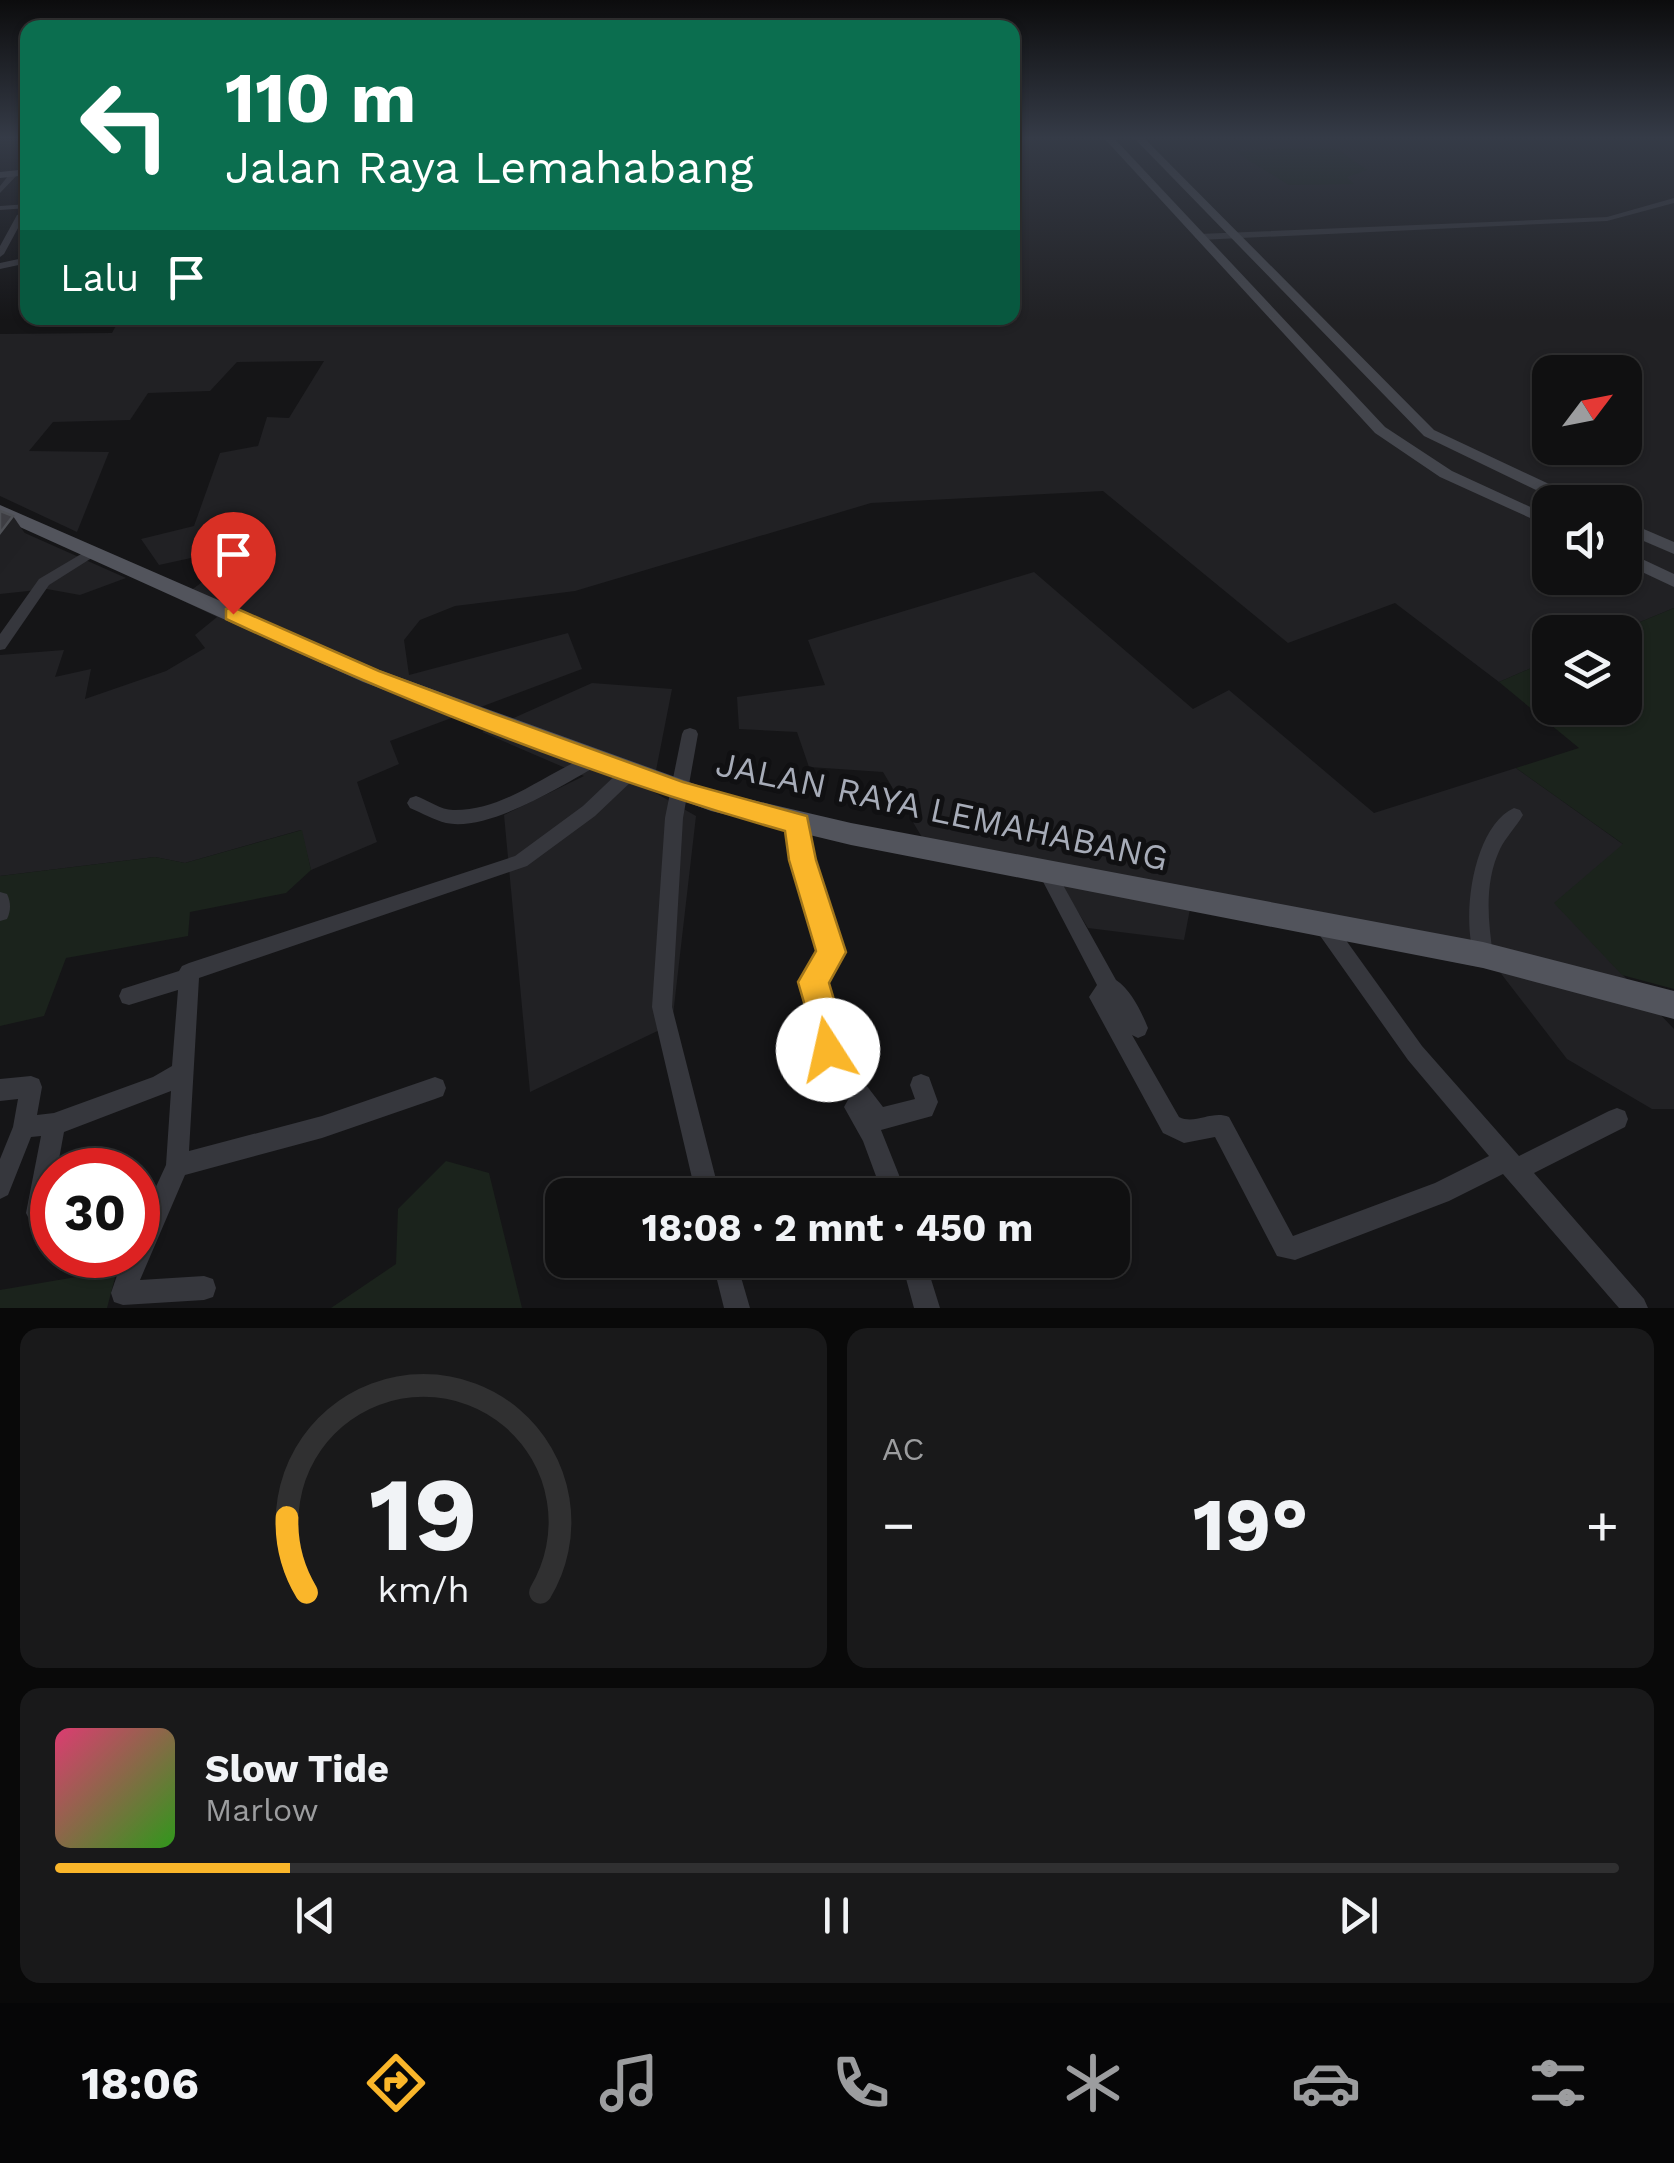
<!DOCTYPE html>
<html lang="id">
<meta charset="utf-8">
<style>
:root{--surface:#101011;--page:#19191a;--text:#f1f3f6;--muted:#9c9d9f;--line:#303031;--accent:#fab62a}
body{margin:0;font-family:"Work Sans",sans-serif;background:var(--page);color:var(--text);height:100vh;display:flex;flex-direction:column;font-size:38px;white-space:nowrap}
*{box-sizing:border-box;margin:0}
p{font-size:32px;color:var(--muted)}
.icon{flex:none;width:55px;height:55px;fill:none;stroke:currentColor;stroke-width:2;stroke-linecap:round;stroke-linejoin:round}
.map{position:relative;height:1308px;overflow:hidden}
.drawer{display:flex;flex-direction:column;gap:20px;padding:20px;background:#090909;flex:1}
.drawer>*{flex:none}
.banner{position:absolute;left:20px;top:20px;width:1000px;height:305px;border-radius:20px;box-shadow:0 2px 8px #0004,0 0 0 2px var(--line);background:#0b6e4f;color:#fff;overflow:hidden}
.needle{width:65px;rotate:58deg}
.controls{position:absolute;left:1532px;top:355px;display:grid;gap:20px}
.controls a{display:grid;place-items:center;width:110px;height:110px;border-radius:20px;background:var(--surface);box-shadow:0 2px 8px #0004,0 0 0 2px var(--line);font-size:50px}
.speed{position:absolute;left:30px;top:1148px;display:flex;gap:20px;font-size:50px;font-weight:700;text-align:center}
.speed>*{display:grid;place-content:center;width:130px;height:130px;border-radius:50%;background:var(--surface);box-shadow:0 2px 8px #0004,0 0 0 2px var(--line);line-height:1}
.speed .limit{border:15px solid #d22;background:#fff;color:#111}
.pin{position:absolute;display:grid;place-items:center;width:85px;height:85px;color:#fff;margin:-102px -42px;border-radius:50% 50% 50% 0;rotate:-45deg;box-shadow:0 0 10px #0007}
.pin .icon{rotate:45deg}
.me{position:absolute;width:110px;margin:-55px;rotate:350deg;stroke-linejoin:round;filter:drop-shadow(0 0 8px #0008)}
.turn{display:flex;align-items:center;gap:35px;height:210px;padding:0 40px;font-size:45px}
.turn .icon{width:130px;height:130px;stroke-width:2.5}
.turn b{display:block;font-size:70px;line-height:85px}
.then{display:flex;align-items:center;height:95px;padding:0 40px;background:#0003;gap:20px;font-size:38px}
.big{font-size:75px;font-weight:700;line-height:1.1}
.drawer .card{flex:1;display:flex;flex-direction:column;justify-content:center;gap:15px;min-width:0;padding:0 35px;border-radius:20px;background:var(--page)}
.drawer .dial{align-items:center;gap:0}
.dial svg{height:260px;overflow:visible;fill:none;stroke:var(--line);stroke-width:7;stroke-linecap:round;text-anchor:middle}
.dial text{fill:var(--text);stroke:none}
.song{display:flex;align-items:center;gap:30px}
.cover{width:120px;height:120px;border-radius:15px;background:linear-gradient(135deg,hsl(340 70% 55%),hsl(110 70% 35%))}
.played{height:10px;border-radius:5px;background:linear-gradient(90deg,var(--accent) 15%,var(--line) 15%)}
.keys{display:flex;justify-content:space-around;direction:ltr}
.heat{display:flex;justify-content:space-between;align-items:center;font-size:55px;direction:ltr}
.drawer .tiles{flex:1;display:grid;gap:20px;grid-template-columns:1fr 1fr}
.card:last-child{grid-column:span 2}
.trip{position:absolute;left:545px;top:1178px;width:585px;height:100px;border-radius:20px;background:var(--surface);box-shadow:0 2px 8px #0004,0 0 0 2px var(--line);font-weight:700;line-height:100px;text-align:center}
.dock{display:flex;height:160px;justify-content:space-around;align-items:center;background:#060607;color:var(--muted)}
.dock .icon{width:70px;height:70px}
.dock .on{color:var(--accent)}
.dock b{font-size:45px;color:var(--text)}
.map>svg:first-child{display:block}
.built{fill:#212124;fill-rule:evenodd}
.green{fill:#1b231c}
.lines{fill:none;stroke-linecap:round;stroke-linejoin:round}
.street{fill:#36373d;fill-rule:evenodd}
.secondary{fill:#44464d;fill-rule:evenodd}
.primary{fill:#52545c;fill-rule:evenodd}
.shaded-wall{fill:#202023}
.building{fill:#3e3e43;stroke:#4e5055;stroke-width:2.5}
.route{fill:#fab62a;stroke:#a2761b;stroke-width:2.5}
.labels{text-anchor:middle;stroke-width:10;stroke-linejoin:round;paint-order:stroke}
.street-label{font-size:35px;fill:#a7acb8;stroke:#101012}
</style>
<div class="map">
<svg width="1674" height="1308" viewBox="0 0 1674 1308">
<rect width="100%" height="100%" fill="#151517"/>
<!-- built -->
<path class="built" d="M1013,137H1674V608L1616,632H1550V660L1499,682L1395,603L1288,643L1103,491L871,503L575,591L455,606L420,620L404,640L409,675L568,633L582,669L390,741L399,764L357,782L377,842L311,870L301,830L185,863L155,857L0,876V655L64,650L55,677L91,669L85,699L166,671L205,648L195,635L217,617L179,599L227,564L209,554L159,565L141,539L194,526L220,453L258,446L267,417L289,418L324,361L237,362L210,391L148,393L130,420L53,422L29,451L109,452L77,532L0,496V334L112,333L120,318H1012ZM1550,372H1625V448H1550ZM1550,502H1625V578H1550Z
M0,522L126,578L80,595L47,589L0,594Z
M1034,572L1193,709L1229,690L1374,813L1516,768L1624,845L1555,903L1674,1029V1109H1652L1567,1059L1499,971L1190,909L1184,940L1088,928L1061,885L932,854L883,772L809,767L797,732L739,729L737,697L825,685L808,640Z
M592,683L672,689L652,791L696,816L672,1024L530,1092L504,815L584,776L482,732Z"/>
<!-- green -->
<path class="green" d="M1318,147L1337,149L1367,170L1347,177L1354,184L1289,185L1234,151Z
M1674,608V989L1622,975L1554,903L1623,844L1516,768L1579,748L1499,682L1550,660V708H1625V632H1616Z
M302,830L311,870L286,893L190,912L188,936L66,958L44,1016L0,1026V876L155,857L185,863Z
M446,1161L489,1173L522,1308H331L396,1264L398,1209Z
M117,1270L107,1308H0V1290Z"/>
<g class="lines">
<!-- street -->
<path class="street" d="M12,171L19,173L0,193V186Z
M1674,198V203L1607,221L1199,240L1195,237L1199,234L1607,217Z
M28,204V208L0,210V206Z
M28,212V217H24L4,254L0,257V246L17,215Z
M28,257V263L0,269V263Z
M93,547L100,551L98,554L49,585L5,649L0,650V634L39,579Z
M690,728L696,730L698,734L683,818L672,1007L720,1195H696L652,1007L665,818L682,734L684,730Z
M594,754L600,756L602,760L600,764C563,785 489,832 446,823C434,820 422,813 410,808L407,803L410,798L416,796C428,800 441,810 453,810C506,811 547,771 594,754Z
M629,767L635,768L637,773L635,778L595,816L527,866L199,978L189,1151L322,1116L435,1077L443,1080L446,1088L443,1096L435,1099L322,1138L185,1175L140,1280L204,1276L213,1279L216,1288L213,1297L204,1300L123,1305L114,1302L111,1293L124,1255H138V1226L142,1216L138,1217V1193L154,1191L166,1165L171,1091L64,1132L57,1170H52V1228L30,1221L26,1213L41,1136L31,1137L8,1195L0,1199V1159L13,1127L18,1099L0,1101V1079L31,1076L39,1079L42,1087L37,1115L54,1113L153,1077L172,1066L178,990L129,1005L122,1003L119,996L122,989L179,971L182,966L189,963L515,856L583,806L623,768Z
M1514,808L1520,810L1523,815C1516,827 1506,837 1500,849C1484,883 1488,920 1493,955L1490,961L1483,964L1476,961C1460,922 1472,827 1514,808Z
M798,817L804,819L807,824L811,860L841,952L824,983L850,1064L883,1107L915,1099L910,1085L913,1077L921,1074L929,1077L938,1102L932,1116L881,1130L907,1195H883L863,1141L844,1107L849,1098L830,1070L804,982L821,951L793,860L789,824L792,819Z
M1047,864L1053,867L1116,980C1131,990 1141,1011 1148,1028L1145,1035L1138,1038L1132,1035L1179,1117C1195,1125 1212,1110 1229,1117L1293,1236L1435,1183L1489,1156L1408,1060L1316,930L1313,924L1316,918L1323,916L1330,918L1422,1046L1519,1156L1609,1111L1617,1108L1625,1111L1628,1119L1625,1127L1534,1173L1644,1299L1648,1308H1619L1503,1174L1449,1201L1295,1260L1277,1256L1215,1137L1184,1143L1163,1133L1089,997L1097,985L1038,872L1041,867Z
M0,892L7,894C11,902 11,911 7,919L0,921Z
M712,1260H736L750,1308H724Z
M901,1260H925L940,1308H914Z"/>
<!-- secondary -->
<path class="secondary" d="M1103,137H1113L1385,427L1452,471L1550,516V527L1440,477L1375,433Z
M1133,137H1143L1434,430L1579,498L1581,502H1561L1424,436Z
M28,169V175L0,178V172Z
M1625,521L1674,542V554L1625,533Z
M1625,551L1674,574V587L1625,564Z"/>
<!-- primary -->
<path class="primary" d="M0,505L379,670L714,791L851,823L1483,942L1674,991V1019L1483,968L851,845L711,811L363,682L0,518Z"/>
</g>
<!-- shaded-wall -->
<path class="shaded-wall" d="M13,516L28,538L0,574V533Z"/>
<!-- building -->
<path class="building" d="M0,511L13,516L0,533Z"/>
<!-- sky -->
<linearGradient id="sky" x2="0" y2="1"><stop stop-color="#0c0c0d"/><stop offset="0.43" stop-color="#353b47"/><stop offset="1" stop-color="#353b47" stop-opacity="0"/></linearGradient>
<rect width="1674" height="320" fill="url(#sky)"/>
<!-- route -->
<path class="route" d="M233,607L379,671L492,713L683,782L807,816L816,860L846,952L829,983L846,1040L839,1060L828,1065L817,1060L812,1050L815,1040L798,982L816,951L789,860L785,831C593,777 407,703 226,619V609Z"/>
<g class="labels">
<!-- street labels -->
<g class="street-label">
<text transform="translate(942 811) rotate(12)" y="12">JALAN RAYA LEMAHABANG</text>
</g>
</g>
</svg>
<div class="controls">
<a><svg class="needle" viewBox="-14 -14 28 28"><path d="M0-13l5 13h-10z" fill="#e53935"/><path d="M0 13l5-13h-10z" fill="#9c9d9f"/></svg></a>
<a><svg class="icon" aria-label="sound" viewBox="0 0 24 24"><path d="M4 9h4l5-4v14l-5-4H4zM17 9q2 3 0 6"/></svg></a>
<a><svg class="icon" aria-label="layers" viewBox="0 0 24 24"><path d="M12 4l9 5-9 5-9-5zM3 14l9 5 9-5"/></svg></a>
</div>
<div class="speed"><div class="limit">30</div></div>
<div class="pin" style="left:233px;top:614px;background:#d93025"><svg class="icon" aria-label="arrive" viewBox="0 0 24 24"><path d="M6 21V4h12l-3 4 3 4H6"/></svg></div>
<svg class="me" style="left:828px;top:1050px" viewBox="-20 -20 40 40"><circle r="19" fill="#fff"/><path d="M0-13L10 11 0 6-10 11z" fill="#fab62a"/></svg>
<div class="trip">18:08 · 2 mnt · 450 m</div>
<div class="banner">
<div class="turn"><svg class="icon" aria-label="left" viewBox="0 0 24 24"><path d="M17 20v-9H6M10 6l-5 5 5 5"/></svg><div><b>110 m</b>Jalan Raya Lemahabang</div></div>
<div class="then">Lalu<svg class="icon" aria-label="arrive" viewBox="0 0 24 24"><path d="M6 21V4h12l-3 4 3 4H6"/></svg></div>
</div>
</div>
<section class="drawer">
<div class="tiles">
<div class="card dial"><svg viewBox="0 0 100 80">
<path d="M14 69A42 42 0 1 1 86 69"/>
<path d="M14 69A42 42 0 0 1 8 46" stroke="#fab62a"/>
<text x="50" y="56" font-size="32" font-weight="700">19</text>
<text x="50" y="72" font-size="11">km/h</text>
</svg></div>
<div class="card"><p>AC</p>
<div class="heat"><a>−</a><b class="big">19°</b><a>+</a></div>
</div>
<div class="card">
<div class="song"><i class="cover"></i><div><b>Slow Tide</b><p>Marlow</p></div></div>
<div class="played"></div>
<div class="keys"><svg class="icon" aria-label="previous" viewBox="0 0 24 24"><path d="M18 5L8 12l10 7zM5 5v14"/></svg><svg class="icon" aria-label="pause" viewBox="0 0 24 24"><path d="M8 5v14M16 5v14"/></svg><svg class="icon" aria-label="next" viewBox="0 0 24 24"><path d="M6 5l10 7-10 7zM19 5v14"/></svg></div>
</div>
</div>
</section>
<nav class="dock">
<b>18:06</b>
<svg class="icon on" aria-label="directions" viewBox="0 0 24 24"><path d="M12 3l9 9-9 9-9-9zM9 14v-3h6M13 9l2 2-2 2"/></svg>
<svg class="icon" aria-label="music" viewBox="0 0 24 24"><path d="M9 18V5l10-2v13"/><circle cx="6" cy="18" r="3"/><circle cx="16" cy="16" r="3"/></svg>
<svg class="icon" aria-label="phone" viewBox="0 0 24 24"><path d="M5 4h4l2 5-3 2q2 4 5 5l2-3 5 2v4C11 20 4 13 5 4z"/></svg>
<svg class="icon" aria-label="climate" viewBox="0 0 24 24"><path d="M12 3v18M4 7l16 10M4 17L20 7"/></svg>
<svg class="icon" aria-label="car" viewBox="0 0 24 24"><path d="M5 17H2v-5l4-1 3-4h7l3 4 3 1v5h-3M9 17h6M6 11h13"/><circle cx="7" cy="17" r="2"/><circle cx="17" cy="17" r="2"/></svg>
<svg class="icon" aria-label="filters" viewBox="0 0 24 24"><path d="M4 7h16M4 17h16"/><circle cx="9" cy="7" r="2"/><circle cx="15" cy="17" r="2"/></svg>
</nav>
